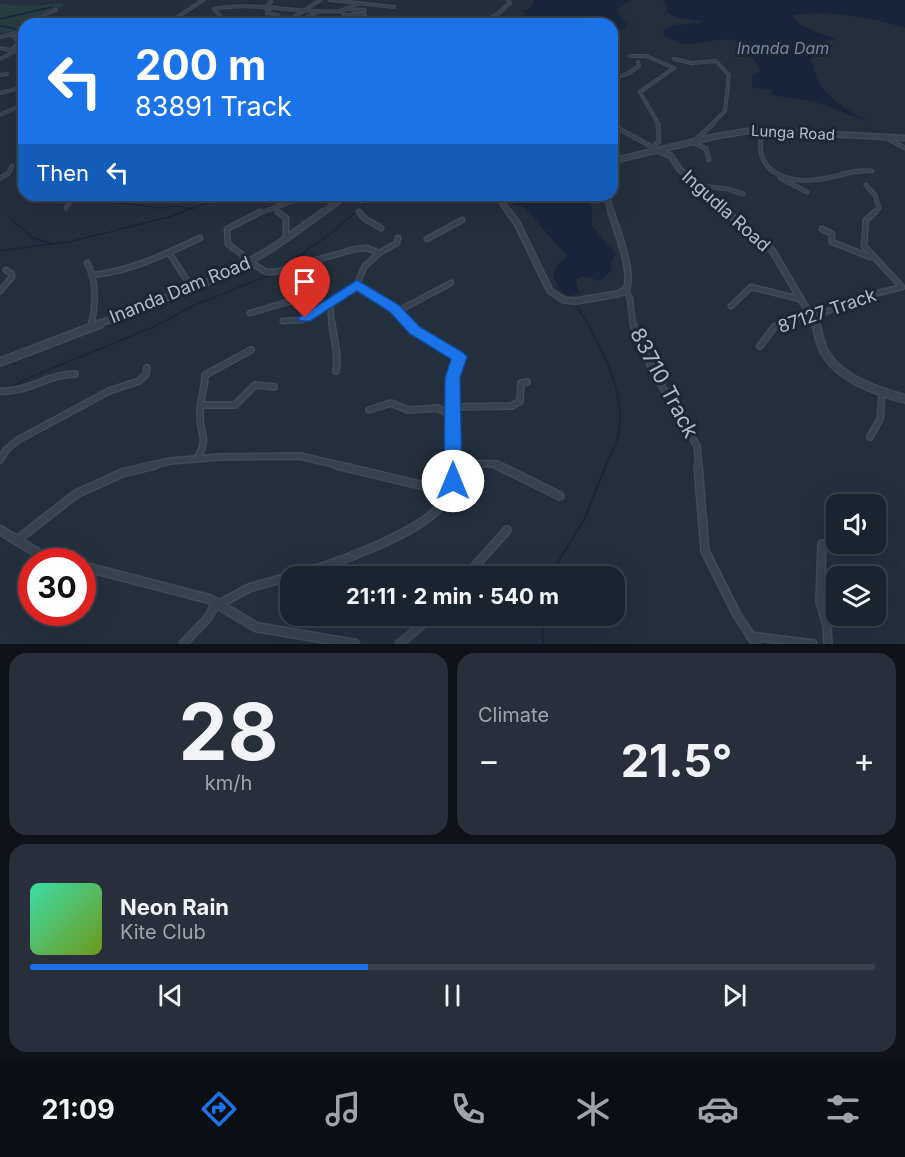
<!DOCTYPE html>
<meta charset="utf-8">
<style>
:root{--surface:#1b232e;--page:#282f3a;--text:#f1f3f6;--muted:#a0a4aa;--line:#39404a;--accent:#1a73e8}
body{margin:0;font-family:Inter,sans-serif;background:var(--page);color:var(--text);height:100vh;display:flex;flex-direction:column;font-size:22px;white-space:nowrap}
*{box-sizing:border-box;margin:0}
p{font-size:20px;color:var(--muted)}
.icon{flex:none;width:33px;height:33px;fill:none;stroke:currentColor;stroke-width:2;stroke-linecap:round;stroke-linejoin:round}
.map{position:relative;height:644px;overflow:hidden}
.side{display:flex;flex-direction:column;gap:9px;padding:9px;background:#0f1319;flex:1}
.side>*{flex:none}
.banner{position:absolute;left:18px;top:18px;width:600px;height:183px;border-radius:18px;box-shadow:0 6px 24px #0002,0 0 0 2px var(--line);background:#1a73e8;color:#fff;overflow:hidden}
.buttons{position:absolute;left:826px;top:494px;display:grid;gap:12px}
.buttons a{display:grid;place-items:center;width:60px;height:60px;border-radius:12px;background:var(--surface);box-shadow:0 6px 24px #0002,0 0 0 2px var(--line);font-size:30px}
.speed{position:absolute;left:18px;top:548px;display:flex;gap:12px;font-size:30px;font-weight:700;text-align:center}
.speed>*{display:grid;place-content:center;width:78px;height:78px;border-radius:50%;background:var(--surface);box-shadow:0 6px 24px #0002,0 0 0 2px var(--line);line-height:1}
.speed .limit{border:9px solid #d22;background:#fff;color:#111}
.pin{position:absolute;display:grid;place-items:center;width:51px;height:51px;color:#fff;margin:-62px -26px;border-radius:50% 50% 50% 0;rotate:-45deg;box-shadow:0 0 6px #0007}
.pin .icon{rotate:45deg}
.me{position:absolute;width:66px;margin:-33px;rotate:0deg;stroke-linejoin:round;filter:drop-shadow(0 0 4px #0008)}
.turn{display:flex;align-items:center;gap:21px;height:126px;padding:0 18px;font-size:27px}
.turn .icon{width:78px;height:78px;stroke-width:2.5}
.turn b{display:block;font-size:42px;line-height:51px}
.then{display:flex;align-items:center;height:57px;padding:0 18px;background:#0003;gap:12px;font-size:22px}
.big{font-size:45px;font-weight:700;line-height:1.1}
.side .widget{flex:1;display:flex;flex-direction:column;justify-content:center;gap:9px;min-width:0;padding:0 21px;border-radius:18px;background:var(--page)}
.side .dial{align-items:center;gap:0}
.dial b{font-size:78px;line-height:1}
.song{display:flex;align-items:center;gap:18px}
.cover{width:72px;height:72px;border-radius:9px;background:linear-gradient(135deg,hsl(160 70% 55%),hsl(80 70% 35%))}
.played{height:6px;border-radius:3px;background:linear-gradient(90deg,var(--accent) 40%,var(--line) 40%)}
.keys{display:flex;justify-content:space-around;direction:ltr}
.heat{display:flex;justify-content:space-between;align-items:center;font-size:33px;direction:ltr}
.side .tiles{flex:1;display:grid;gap:9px;grid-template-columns:1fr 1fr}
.widget:last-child{grid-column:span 2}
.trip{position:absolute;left:280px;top:566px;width:345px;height:60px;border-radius:18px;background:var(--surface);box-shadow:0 6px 24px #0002,0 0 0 2px var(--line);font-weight:700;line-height:60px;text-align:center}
.menu{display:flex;height:96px;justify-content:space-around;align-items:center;background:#0b0e12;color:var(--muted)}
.menu .icon{width:42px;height:42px}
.menu .on{color:var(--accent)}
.menu b{font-size:27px;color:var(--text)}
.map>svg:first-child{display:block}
.green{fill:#263c3f}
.water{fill:#17263c}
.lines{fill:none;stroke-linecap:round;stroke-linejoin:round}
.stream-far1{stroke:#17263c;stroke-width:1.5}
.stream{stroke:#17263c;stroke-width:2}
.minor-far4-casing{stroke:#414a57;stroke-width:4}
.minor-far3-casing{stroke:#414a57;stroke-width:5}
.minor-far2-casing{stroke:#414a57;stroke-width:7}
.minor-far1-casing{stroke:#414a57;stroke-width:8}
.minor-casing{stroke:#414a57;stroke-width:10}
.tertiary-far4-casing{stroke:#414a57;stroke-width:4.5}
.tertiary-far3-casing{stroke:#414a57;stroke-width:7}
.tertiary-far2-casing{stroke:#414a57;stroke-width:8}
.tertiary-far1-casing{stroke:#414a57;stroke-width:10}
.tertiary-casing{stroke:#414a57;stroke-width:11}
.minor-far4{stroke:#38414e;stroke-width:2}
.minor-far3{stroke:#38414e;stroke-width:3}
.minor-far2{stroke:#38414e;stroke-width:4}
.minor-far1{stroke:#38414e;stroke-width:5}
.minor{stroke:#38414e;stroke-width:7}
.tertiary-far4{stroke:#38414e;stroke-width:3}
.tertiary-far3{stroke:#38414e;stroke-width:4.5}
.tertiary-far2{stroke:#38414e;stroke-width:5}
.tertiary-far1{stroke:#38414e;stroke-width:7}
.tertiary{stroke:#38414e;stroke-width:8}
.route{fill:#1a73e8;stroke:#114b97;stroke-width:1.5}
.labels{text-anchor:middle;stroke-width:6;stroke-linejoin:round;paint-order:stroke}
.far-street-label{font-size:15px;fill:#b4bcc9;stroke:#1d2633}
.far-water-label{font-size:16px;font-style:italic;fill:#6d86a8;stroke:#1d2633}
.street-label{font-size:18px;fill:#b4bcc9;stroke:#1d2633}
.near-street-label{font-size:21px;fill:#b4bcc9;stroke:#1d2633}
</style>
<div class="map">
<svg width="905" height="644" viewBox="0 0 905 644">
<rect width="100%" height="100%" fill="#242f3e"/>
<!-- green -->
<path class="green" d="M62,3L64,6L41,14L36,24H24V31L0,33V4L34,6Z"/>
<!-- water -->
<path class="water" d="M533,0H632L616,10L627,25L621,30L612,29V24H516L525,15L523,10H528L534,4Z
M662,0H905V28C877,19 820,8 792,16C800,30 822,33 837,39L816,44L810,63L813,64C817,93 843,108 868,121C851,117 835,107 818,103C805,99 780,98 771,94L772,90L752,87V75L761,71L752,56L751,47C734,33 708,43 688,44C681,44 672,39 665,37L663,31L671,26L702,22C689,18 679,21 667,12V5Z
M502,195H586L592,209V226C600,234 603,243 613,249L615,255L611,263L612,269C595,287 603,279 582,276L576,279L579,293L569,297L560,289L553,277L556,268L567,256L524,207L514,205Z"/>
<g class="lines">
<!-- stream-far1 -->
<path class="stream-far1" d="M0,19L52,7
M373,22L376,24
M0,26L13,28L19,32
M94,195L96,200L160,208L177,206L192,209
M225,195L238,197
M11,219L33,238L53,244
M0,251L73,241L169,217L207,203L251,195
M279,270L330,234L376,195
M576,304C598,342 628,390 618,436C616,446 609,456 606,466
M11,388L24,380L153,327L195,305L272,274"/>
<!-- stream -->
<path class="stream" d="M549,576L584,520L606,465
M542,615L543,644"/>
<!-- minor-far4 casing -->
<g class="minor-far4-casing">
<path id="minor-far4" d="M330,0L394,7
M347,9L365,10
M353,14H365
M348,15L366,17L365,19
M197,19L204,24
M291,19L320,0
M34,24L44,15L56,10
M167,24L203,0
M263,24L223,19L214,9C256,1 298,14 340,11
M270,24L278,15L267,13L269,11L265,8L271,2
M277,24L303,19L318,12
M324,24L347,16L340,11L359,3
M0,37L24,31
M0,48L24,53
M10,51L19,43L12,34
M630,56H646L674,68L640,92L659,125
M0,59L14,52
M674,59L692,63L716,61L729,75L725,111L711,125
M0,75L7,74
M612,79L629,73L639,66L638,62
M0,93L24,87
M20,107L18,113L24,112
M0,115L24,104"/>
</g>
<!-- minor-far3 casing -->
<g class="minor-far3-casing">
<path id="minor-far3" d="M612,125L654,148
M765,131L769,134L761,139C756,175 792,184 821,179C838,177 853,169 872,171
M885,137L905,148
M694,141L713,124
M693,142L706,149L709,160
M653,147L659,141L658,124
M0,178L9,173L12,166
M780,178L807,192
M866,185L875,195L879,208L873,214
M702,186L728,189L743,194
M334,195L331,198L335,203
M279,205L278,212L280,214
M66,208L74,195
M257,214L311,195"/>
</g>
<!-- minor-far2 casing -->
<g class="minor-far2-casing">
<path id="minor-far2" d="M278,212L286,218V239
M359,212L365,219L381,228
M875,212L866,220L864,246L902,287
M822,229L832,234V242L870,257
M427,239L462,220
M166,253L170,254L186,279L189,290
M379,253L397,243L398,238
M250,262L266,272H275L355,249L367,248L379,253L364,267L357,285L302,320L283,321
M87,263C97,281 96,306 91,325
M239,267L244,256L228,244L227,229L260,212
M93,275C132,271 165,254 200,238
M357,285L394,309L409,325
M626,290L630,299L633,325
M0,291L12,277V274L6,270
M330,303L332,325
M731,306L751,287L800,299
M398,311L451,283
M250,313L298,299L299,293L291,288L300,277L290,269
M778,325L788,320L823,313L862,297L902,287"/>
</g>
<!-- minor-far1 casing -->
<g class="minor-far1-casing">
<path id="minor-far1" d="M332,324C334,340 339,355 336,371
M408,324L415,331L459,357L452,378L453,466
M633,324L653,371L697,446L699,466
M91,326L92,324
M760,346L774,327L781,324
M0,391C27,393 48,374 75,374
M201,405H235L255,385L274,387
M453,407L512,406L520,401L521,383L527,382
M369,410L391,403L408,410L438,408L452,416
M870,437L880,419L882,394
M197,459C210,435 199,436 200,413C200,400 205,388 205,375L251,350
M0,460L7,449L18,440L109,391L139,381L146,374L147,368
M149,466L170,461L219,457L300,456L342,466
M457,466L463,463L496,464L500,466"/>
</g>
<!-- minor casing -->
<g class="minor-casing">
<path id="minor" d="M336,465L433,488L448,495
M497,465L560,496
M698,465L705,551L736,613L756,644
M454,471L459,465
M17,540L76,494L122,473L155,465
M822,544L820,601L827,627L828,644
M292,576C329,566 424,533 445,501C452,490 453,477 453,465
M466,576L507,530
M221,603L249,588L291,576
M750,636L813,644
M183,644L207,619L217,602
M399,644L434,615"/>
</g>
<!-- tertiary-far4 casing -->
<g class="tertiary-far4-casing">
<path id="tertiary-far4" d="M478,24L495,16L510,3L508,0"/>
</g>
<!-- tertiary-far3 casing -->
<g class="tertiary-far3-casing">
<path id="tertiary-far3" d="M659,151L671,156L680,170L699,184L728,214
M612,161L717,136L754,130L905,138
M497,195L510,214
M606,195L612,214
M321,214L347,195"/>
</g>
<!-- tertiary-far2 casing -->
<g class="tertiary-far2-casing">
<path id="tertiary-far2" d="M509,212L517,223L550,291L564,300L576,301L617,294L626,290C634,272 617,231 611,212
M726,212L772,250L816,325
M96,325L228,274L274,247L323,212"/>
</g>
<!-- tertiary-far1 casing -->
<g class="tertiary-far1-casing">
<path id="tertiary-far1" d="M816,324C818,333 820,343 824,351C839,379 877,391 905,399
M0,362L100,324"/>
</g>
<!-- tertiary casing -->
<g class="tertiary-casing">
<path id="tertiary" d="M0,530L46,558L59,561
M82,566L209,599L256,627L355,644"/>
</g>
<!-- minor-far4 -->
<use href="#minor-far4" class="minor-far4"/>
<!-- minor-far3 -->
<use href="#minor-far3" class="minor-far3"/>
<!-- minor-far2 -->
<use href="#minor-far2" class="minor-far2"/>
<!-- minor-far1 -->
<use href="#minor-far1" class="minor-far1"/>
<!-- minor -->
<use href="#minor" class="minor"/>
<!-- tertiary-far4 -->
<use href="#tertiary-far4" class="tertiary-far4"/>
<!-- tertiary-far3 -->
<use href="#tertiary-far3" class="tertiary-far3"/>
<!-- tertiary-far2 -->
<use href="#tertiary-far2" class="tertiary-far2"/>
<!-- tertiary-far1 -->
<use href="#tertiary-far1" class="tertiary-far1"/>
<!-- tertiary -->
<use href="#tertiary" class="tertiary"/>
</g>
<!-- route -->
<path class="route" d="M357,280L399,305L420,327L464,353L467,357L460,378L462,481L459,487L453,489L447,487L444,481L445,378L451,359L410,334L390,312L357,291L310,321H300L298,318Z"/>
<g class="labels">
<!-- far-street labels -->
<g class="far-street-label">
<text transform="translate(793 133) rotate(3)" y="5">Lunga Road</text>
</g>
<!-- far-water labels -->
<g class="far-water-label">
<text x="783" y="54">Inanda Dam</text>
</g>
<!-- street labels -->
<g class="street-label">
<text transform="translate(726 211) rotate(42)" y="6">Ingudla Road</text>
<text transform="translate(180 290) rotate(-22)" y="6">Inanda Dam Road</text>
<text transform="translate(827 311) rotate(-19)" y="6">87127 Track</text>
</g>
<!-- near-street labels -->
<g class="near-street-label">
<text transform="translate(664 383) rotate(62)" y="7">83710 Track</text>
</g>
</g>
</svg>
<div class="buttons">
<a><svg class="icon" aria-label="sound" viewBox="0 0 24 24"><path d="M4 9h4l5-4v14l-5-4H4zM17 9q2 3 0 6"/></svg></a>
<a><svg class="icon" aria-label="layers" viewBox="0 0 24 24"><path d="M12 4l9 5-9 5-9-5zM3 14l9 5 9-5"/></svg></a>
</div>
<div class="speed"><div class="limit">30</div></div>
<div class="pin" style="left:305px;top:318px;background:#d93025"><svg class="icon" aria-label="arrive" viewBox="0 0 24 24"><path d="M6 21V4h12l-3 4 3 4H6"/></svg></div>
<svg class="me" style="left:453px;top:481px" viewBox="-20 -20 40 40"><circle r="19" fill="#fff"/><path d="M0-13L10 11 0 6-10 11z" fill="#1a73e8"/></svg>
<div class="trip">21:11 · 2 min · 540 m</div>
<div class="banner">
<div class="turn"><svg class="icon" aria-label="left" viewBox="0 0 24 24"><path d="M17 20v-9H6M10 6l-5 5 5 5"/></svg><div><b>200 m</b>83891 Track</div></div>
<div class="then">Then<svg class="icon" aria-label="left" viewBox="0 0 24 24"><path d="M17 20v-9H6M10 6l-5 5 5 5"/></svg></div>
</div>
</div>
<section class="side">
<div class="tiles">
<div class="widget dial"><b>28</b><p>km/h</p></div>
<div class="widget"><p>Climate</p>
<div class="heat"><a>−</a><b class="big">21.5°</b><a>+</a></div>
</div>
<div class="widget">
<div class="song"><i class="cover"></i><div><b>Neon Rain</b><p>Kite Club</p></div></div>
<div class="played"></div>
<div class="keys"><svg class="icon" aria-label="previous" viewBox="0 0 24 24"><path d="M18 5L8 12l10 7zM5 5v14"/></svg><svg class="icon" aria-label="pause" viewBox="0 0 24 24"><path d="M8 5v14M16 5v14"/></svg><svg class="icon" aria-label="next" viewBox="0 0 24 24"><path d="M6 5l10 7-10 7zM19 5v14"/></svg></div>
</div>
</div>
</section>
<nav class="menu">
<b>21:09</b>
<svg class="icon on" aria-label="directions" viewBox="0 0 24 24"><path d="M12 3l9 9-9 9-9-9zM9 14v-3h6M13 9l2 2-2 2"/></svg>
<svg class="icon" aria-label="music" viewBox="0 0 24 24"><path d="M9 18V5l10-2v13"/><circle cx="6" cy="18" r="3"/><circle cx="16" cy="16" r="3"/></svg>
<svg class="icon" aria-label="phone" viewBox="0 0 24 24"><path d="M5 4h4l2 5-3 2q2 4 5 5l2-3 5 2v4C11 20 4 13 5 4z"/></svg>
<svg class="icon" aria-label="climate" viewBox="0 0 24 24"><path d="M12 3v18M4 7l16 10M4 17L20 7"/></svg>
<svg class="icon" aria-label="car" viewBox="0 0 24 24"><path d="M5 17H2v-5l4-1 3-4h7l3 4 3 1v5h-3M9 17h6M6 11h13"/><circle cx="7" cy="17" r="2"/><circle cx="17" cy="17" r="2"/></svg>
<svg class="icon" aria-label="filters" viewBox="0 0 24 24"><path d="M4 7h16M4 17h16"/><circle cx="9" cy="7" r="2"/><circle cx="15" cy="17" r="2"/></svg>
</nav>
